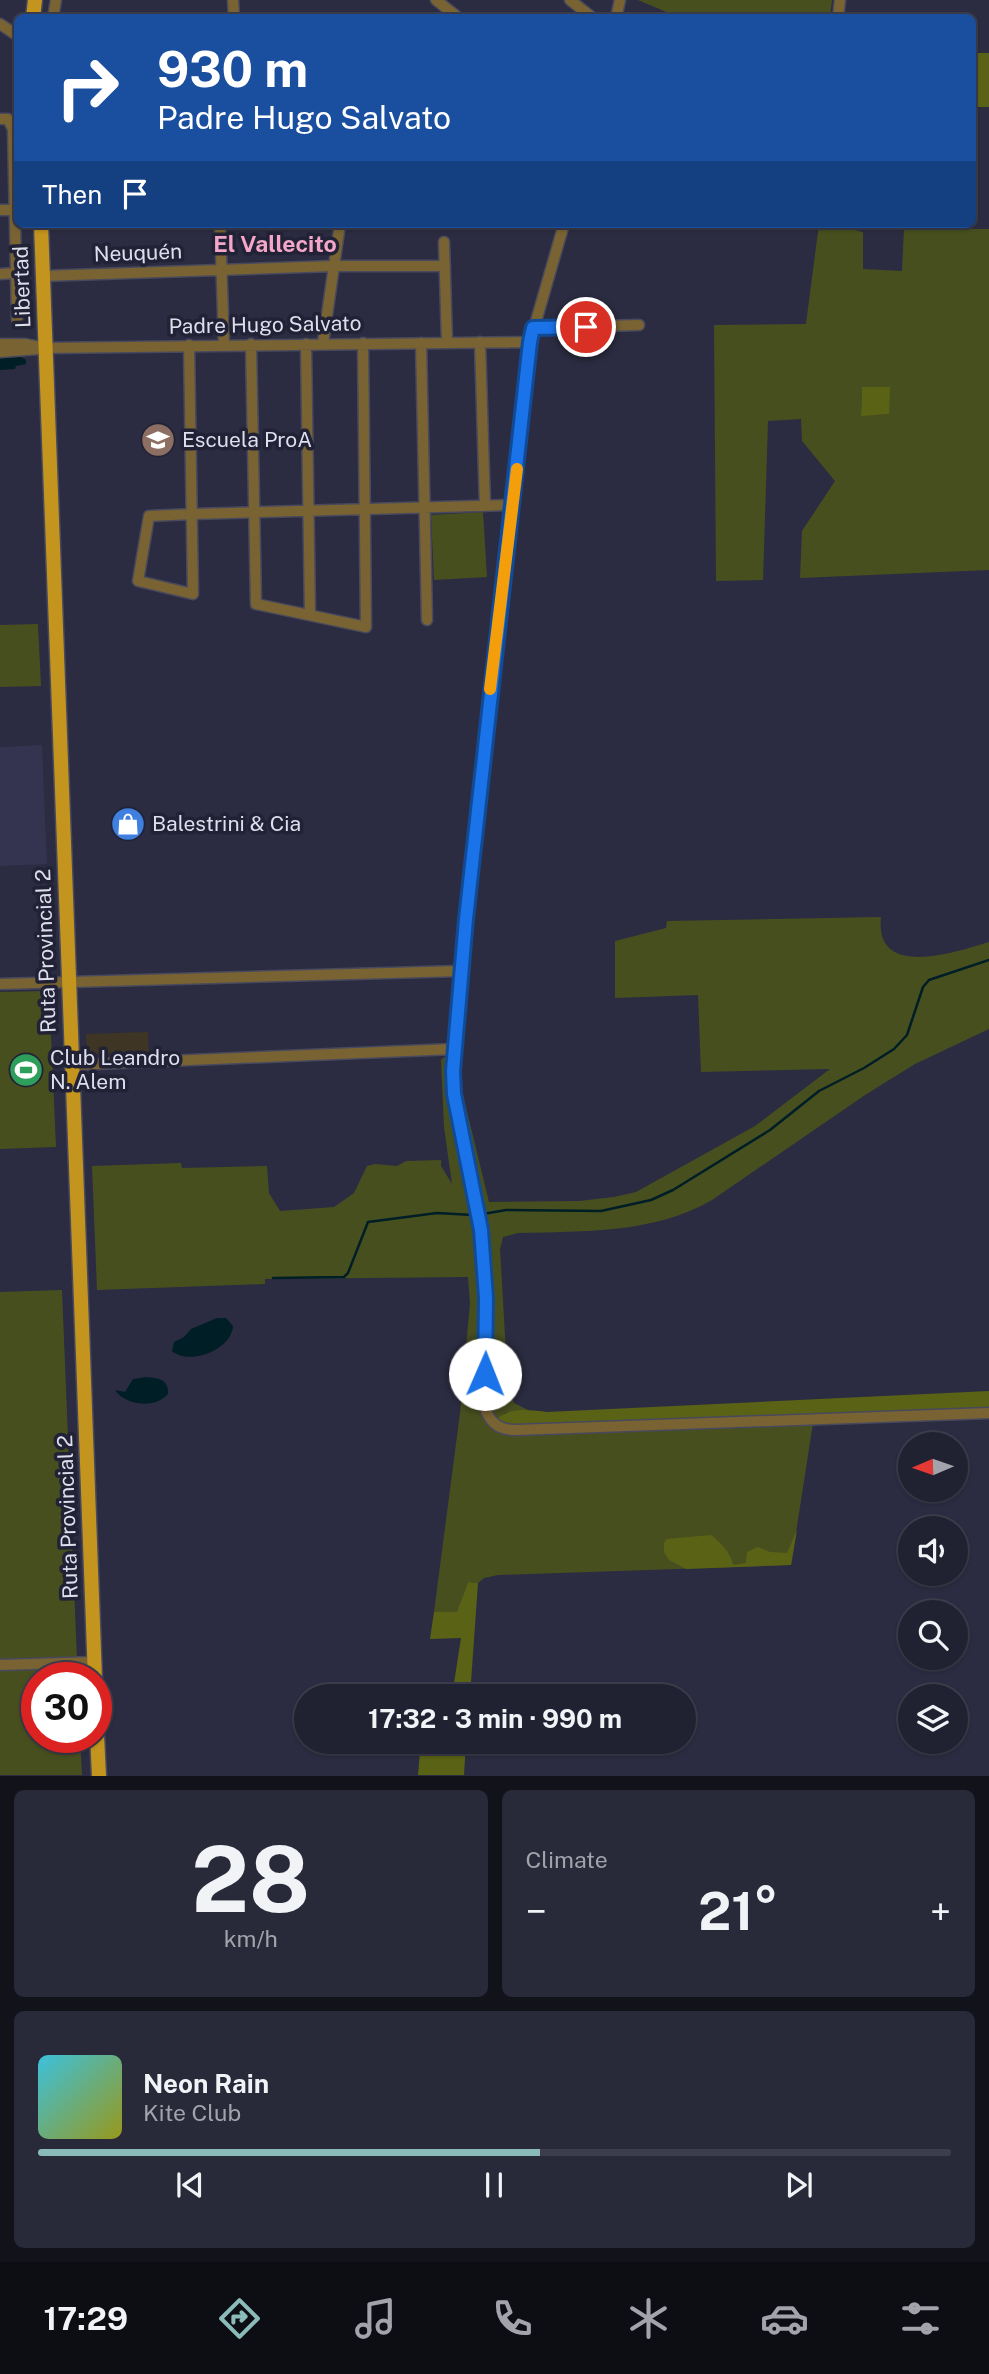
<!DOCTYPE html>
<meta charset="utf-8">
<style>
:root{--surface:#202131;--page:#282939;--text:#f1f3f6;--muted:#a2a3ab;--line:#3d3e4d;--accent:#8bbbb9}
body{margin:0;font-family:"Public Sans",sans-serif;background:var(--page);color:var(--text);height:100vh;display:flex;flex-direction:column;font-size:26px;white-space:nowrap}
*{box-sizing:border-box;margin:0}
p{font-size:23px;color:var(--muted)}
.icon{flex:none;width:38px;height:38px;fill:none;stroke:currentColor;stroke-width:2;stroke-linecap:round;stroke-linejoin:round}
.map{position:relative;height:1776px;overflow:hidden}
.sheet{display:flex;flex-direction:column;gap:14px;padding:14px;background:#12121b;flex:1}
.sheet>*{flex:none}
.banner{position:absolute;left:14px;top:14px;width:962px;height:214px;border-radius:10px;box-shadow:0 2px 5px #0004,0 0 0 2px var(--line);background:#1a4fa0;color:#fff;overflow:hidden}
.needle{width:46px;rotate:268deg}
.fabs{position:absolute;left:898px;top:1432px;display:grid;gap:14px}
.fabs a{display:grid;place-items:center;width:70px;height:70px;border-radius:50%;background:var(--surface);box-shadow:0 2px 5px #0004,0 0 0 2px var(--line);font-size:35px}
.speed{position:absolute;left:21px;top:1662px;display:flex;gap:14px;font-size:35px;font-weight:700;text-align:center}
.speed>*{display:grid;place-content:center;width:91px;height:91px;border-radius:50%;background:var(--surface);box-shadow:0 2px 5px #0004,0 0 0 2px var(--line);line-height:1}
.speed .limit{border:10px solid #d22;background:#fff;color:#111}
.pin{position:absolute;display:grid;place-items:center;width:60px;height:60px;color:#fff;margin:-30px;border:4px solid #fff;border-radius:50%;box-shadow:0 2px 7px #0007}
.me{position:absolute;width:77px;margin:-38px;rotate:1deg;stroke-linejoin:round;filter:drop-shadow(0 0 5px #0008)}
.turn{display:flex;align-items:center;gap:24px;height:147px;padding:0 28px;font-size:32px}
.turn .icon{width:91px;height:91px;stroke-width:2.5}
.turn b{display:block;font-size:49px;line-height:60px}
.then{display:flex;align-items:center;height:66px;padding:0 28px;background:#0003;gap:14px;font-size:26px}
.big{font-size:52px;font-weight:700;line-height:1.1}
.sheet .widget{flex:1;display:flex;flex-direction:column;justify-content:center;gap:10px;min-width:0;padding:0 24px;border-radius:10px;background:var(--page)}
.sheet .dial{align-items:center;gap:0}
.dial b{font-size:91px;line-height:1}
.song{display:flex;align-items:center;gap:21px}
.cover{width:84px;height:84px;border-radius:10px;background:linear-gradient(135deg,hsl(190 70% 55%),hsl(60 70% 35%))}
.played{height:7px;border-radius:4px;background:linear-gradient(90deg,var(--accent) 55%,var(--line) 55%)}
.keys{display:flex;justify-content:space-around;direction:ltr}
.heat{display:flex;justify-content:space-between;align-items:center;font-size:38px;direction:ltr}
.sheet .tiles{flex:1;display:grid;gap:14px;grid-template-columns:1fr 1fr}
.widget:last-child{grid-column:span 2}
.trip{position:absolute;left:294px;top:1684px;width:402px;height:70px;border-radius:35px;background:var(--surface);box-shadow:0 2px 5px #0004,0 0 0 2px var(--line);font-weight:700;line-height:70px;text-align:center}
.tab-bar{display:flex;height:112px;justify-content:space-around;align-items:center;background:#0d0d14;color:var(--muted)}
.tab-bar .icon{width:49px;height:49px}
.tab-bar .current{color:var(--accent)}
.tab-bar b{font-size:32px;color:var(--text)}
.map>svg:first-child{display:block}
.commercial{fill:#3e3524}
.built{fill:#343450}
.green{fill:#484f1f;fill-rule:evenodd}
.forest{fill:#5a6315}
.water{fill:#001e26}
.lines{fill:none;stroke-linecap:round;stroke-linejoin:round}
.stream{stroke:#001e26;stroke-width:2.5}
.minor-casing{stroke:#48495d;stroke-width:13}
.major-casing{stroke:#48495d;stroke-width:17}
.minor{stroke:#796333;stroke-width:10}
.major{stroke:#c4951e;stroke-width:14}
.route-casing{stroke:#114b97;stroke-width:18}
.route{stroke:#1a73e8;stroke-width:12}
.slow{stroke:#f59e0b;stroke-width:12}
.labels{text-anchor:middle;stroke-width:7;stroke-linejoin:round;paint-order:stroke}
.street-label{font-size:21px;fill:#dedfed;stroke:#222236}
.poi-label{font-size:21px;fill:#dedfed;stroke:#222236;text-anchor:start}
.neighbourhood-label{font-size:23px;font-weight:bold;fill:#f4a6c8;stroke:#222236}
</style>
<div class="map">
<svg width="989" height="1776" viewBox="0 0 989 1776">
<rect width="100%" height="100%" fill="#2b2c41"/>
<!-- commercial -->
<path class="commercial" d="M148,1032L149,1058H123L122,1053L87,1054L86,1034Z"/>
<!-- built -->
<path class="built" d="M42,745L47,864L0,866V747Z"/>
<!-- green -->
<path class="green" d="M638,0H832L830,17H678Z
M819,224H850L851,229L863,232V269L902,271L904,229H989V570L800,578L802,531L835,481L802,441L801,419L768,421L763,580L716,581L714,325L806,324ZM862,387L889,414L861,415Z
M483,512L487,577L434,580L431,515Z
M38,624L41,686L0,687V625Z
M881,917C874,980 956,952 989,942V1029L915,1064L865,1095L712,1200C654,1234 583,1231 518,1233L503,1237L500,1249L508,1387L514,1403L528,1410L504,1413L501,1424L490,1410L489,1297L457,1093L456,1048H460L462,1091L489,1202L579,1201L614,1197L636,1192L755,1126L830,1069L701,1072L698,995L615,998V941L666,928L667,921Z
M49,991L56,1147L0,1149V992Z
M444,1057L449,1059L480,1250L486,1421L813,1423L791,1565L498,1575L484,1578L478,1583L468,1582L457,1613L434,1612L460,1413L470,1304L468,1277L265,1279V1284L97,1290L92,1166L181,1163L182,1168L267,1166L269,1193L280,1211L334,1207L354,1193L367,1166L375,1164L397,1166L406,1161L441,1160V1166L452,1184L444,1127L441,1060Z
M62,1290L77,1660L0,1662V1292Z
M77,1666V1678H37V1738H80L82,1775H0V1669Z"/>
<!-- forest -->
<path class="forest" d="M973,53H989V107H973Z
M862,387H890L889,414L861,416Z
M989,1391V1407L515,1426L498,1421V1418C510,1407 532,1410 547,1412Z
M797,1530L791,1565L686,1569L669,1560L664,1552V1543L667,1539L711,1535C720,1542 731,1553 733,1565L746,1563L747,1552L758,1547L770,1552L787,1553Z
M468,1582L478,1583L470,1696H452L461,1638L430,1639L434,1612H457Z
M421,1741H466L464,1775H418Z"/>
<!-- water -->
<path class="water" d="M21,357L26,360V364L16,366L15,369L0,370V358Z
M217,1318H226L233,1326C232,1350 189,1366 172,1351L174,1342L184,1337L191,1329Z
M146,1377C158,1378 169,1379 168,1394C155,1409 126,1406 115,1390L125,1392L133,1379Z"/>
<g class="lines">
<!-- stream -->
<path class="stream" d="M483,1214L506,1210L601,1211L651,1200L673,1190L770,1130L819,1091L864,1068L894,1049L907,1035L923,987L929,980L989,960
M273,1278L344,1277L348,1273L368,1222L437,1213L473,1215"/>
<!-- minor casing -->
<g class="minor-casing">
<path id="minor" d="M233,0L234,18
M436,0L459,18
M570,0L593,18
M53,18L56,0
M616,18L620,0
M838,18L840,0
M0,24L18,36
M0,119H8L13,129L17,319
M0,210H15
M220,224L224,344
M564,224L530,342L491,683L454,1049V1094L481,1230L486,1298V1411C492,1425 501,1430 516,1430L989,1413
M444,242L447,342
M0,274L16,273
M42,276L334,266H445
M533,328L639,325
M480,342L485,506
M323,343L340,224
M421,343L427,620
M0,344H25L45,348L530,342
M251,344L256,604L366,627L363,343
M306,344L310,615
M189,345L193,594L138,581L149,516L193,514L512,505
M0,352L39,349
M0,984L460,971
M72,1065L454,1049
M0,1665L94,1662"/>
</g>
<!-- major casing -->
<g class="major-casing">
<path id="major" d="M33,18L35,0
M41,224L95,1678
M96,1714L99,1776"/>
</g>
<!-- minor -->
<use href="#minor" class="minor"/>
<!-- major -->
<use href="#major" class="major"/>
</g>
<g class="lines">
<!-- route casing -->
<g class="route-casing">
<path id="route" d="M485,1374L486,1298L481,1230L454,1094L453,1071L466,919L530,342L533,328L586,327"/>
</g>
<!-- route -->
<use href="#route" class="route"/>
<!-- slow -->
<path class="slow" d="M490,689L517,469"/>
</g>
<!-- icons -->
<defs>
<g id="school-disc" transform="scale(1.75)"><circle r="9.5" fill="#8d6e63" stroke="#222236"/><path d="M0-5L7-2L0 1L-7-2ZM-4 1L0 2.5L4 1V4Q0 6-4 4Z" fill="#fff"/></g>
<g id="shop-disc" transform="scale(1.75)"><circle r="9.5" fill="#3f7fe0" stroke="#222236"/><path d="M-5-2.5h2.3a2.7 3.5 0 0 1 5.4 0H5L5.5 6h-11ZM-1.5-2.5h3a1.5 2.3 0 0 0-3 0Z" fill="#fff"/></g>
<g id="stadium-disc" transform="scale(1.75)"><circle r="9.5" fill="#2e9e5b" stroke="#222236"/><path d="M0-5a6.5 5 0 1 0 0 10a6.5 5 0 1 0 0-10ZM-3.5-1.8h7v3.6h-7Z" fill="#fff"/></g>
</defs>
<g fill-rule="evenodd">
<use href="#school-disc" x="158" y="440"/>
<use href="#shop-disc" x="128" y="824"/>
<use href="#stadium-disc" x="26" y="1070"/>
</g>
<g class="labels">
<!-- street labels -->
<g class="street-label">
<text transform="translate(138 253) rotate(-2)" y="7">Neuquén</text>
<text transform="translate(22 287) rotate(-92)" y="7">Libertad</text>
<text transform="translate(265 325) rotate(-1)" y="7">Padre Hugo Salvato</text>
<text transform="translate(46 951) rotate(-92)" y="7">Ruta Provincial 2</text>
<text transform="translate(68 1517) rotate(-92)" y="7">Ruta Provincial 2</text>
</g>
<!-- poi labels -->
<g class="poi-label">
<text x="182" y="447">Escuela ProA</text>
<text x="152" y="831">Balestrini &amp; Cia</text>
<text x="50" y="1065">Club Leandro<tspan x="50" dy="24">N. Alem</tspan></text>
</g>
<!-- neighbourhood labels -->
<g class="neighbourhood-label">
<text x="275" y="252">El Vallecito</text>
</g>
</g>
</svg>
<div class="fabs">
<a><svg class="needle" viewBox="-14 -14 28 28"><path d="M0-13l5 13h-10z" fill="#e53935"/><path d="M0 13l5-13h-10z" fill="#a2a3ab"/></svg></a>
<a><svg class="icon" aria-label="sound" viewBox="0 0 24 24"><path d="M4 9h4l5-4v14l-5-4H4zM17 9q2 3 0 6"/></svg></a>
<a><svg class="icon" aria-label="search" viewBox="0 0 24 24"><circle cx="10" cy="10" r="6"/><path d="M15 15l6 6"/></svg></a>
<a><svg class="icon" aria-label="layers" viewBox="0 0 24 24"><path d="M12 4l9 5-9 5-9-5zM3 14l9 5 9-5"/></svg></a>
</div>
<div class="speed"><div class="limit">30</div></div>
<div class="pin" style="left:586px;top:327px;background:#d93025"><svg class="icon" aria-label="arrive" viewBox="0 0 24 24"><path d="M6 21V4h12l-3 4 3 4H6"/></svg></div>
<svg class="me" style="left:485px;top:1374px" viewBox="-20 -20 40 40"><circle r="19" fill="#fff"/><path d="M0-13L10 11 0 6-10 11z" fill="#1a73e8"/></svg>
<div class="trip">17:32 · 3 min · 990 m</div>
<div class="banner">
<div class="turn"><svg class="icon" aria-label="right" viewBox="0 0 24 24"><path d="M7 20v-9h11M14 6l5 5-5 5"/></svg><div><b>930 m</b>Padre Hugo Salvato</div></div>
<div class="then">Then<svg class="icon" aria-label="arrive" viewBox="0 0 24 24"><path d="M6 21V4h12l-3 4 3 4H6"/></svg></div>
</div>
</div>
<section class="sheet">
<div class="tiles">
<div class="widget dial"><b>28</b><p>km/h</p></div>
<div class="widget"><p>Climate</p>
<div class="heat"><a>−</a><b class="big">21°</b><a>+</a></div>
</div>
<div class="widget">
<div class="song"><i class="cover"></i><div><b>Neon Rain</b><p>Kite Club</p></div></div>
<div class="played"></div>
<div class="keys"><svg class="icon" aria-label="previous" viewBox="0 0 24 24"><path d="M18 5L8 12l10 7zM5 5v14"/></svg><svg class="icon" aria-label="pause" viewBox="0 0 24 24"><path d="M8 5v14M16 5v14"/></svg><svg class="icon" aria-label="next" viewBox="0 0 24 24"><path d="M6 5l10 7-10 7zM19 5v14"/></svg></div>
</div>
</div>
</section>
<nav class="tab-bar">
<b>17:29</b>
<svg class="icon current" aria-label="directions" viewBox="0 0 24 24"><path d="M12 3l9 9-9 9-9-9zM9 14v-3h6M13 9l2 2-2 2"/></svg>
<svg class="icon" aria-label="music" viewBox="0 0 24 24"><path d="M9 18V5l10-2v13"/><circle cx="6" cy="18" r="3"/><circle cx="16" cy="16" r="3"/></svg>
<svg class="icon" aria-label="phone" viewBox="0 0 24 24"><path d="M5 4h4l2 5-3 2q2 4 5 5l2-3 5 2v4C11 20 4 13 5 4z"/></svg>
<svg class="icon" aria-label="climate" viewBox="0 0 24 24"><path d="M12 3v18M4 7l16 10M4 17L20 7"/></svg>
<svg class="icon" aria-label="car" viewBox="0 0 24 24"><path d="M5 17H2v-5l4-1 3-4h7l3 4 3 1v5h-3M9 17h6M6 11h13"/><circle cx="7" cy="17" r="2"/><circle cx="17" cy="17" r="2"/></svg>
<svg class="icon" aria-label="filters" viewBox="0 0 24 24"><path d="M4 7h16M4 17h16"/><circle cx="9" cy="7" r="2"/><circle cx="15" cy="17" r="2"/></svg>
</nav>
